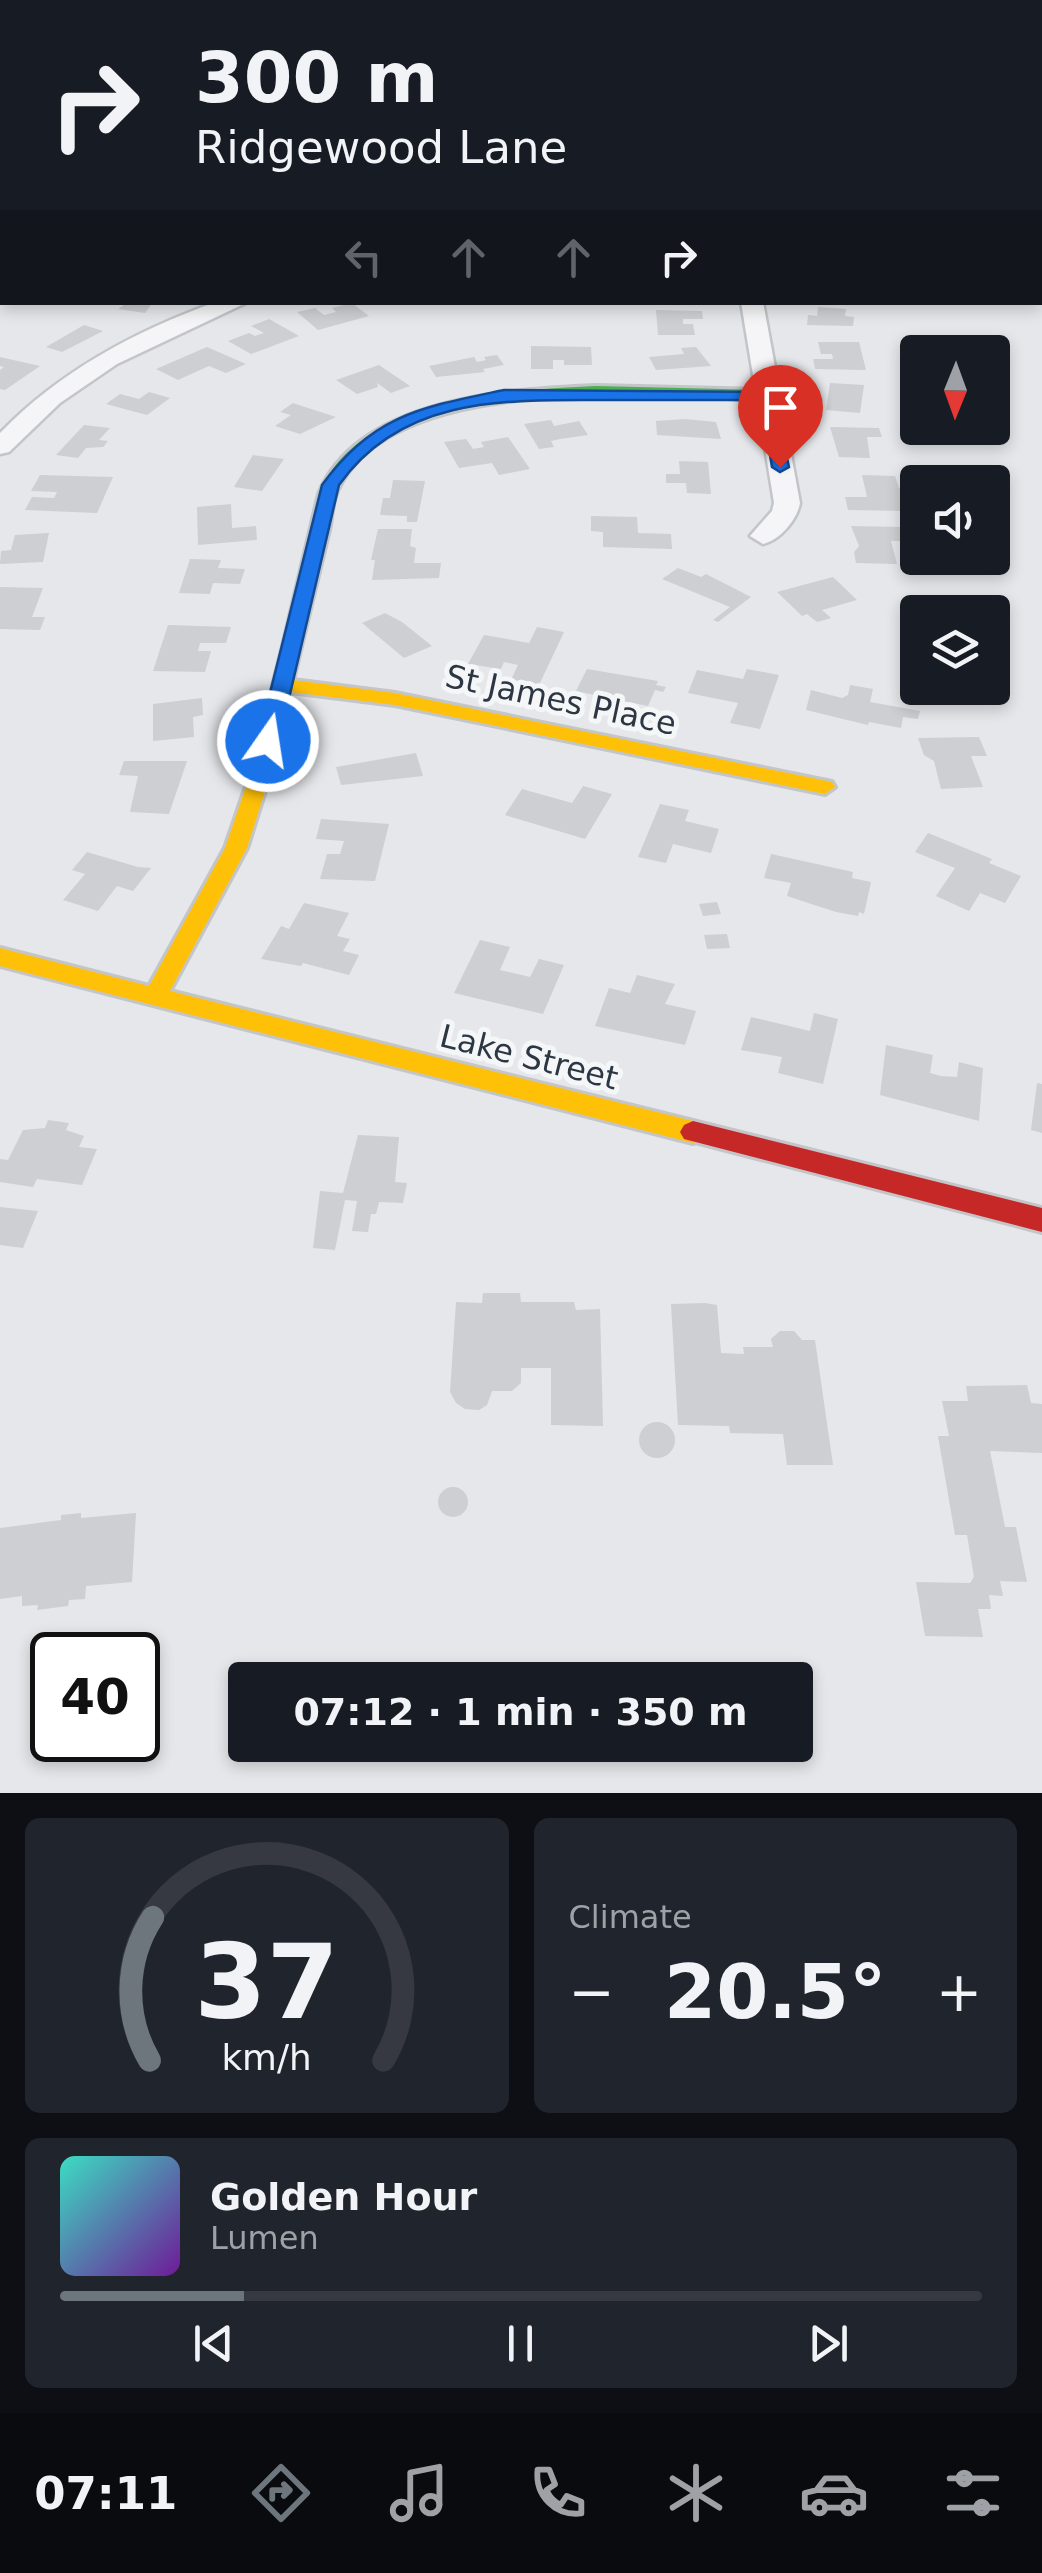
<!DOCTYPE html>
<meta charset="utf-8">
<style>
:root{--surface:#171b24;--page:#20242c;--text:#f1f3f6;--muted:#9ea1a6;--line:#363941;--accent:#6d757d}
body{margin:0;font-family:"DejaVu Sans",sans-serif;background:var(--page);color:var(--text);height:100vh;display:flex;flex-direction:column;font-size:38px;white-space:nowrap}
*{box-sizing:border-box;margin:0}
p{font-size:32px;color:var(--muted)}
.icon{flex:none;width:55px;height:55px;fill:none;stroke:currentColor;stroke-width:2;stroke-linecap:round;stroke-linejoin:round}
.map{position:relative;height:1793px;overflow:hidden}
.panel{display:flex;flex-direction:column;gap:25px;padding:25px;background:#0d0f14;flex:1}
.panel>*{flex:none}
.guide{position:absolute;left:0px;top:0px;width:1042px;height:305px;box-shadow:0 5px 15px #0003;background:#171b24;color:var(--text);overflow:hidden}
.needle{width:65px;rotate:181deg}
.buttons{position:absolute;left:900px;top:335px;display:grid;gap:20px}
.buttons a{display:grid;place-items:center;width:110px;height:110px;border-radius:10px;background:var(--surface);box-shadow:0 5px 15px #0003;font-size:50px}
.speed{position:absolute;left:30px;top:1632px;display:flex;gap:20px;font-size:50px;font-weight:700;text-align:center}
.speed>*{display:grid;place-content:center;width:130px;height:130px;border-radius:50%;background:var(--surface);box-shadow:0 5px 15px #0003;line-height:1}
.speed .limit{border:5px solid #111;border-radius:15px;background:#fff;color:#111}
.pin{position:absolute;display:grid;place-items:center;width:85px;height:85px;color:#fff;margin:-102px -42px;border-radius:50% 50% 50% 0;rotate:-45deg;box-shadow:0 0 10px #0007}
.pin .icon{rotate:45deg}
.me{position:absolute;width:110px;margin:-55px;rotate:13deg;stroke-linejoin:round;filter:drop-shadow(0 0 8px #0008)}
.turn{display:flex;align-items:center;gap:35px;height:210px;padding:0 30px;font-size:45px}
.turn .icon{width:130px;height:130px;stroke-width:2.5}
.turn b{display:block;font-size:70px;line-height:85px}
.lanes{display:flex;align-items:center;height:95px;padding:0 30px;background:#0003;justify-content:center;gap:50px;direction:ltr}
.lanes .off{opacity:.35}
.big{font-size:75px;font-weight:600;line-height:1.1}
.panel .card{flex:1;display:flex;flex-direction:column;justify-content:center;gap:15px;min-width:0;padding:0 35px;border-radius:15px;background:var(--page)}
.panel .dial{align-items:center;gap:0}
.dial svg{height:260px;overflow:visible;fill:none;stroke:var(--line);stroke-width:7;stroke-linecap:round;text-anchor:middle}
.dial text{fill:var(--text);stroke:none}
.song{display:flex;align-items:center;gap:30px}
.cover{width:120px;height:120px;border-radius:15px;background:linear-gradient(135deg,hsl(170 70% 55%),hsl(280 70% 35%))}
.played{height:10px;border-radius:5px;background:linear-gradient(90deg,var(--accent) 20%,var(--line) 20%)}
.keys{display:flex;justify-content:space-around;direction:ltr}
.heat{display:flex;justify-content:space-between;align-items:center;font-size:55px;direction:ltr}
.panel .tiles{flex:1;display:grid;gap:25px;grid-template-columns:1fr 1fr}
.card:last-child{grid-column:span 2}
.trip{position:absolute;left:228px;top:1662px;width:585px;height:100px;border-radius:10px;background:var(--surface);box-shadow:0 5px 15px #0003;font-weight:600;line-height:100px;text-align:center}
.menu{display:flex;height:160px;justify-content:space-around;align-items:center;background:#090b0e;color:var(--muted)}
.menu .icon{width:70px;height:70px}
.menu .on{color:var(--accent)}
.menu b{font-size:45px;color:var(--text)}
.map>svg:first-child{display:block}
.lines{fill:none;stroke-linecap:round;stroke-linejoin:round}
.stream{stroke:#b5c6d4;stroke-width:4}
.building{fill:#cdcfd2}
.street-casing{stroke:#c3c5c8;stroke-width:5}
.fast-casing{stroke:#c3c5c8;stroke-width:6}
.slow-casing{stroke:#c3c5c8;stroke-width:6}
.jam-casing{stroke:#c3c5c8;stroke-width:6}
.street{fill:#f5f5f7;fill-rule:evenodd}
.fast{fill:#4caf50;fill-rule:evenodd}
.slow{fill:#ffc107;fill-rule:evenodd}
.jam{fill:#c62828;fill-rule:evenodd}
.route{fill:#1a73e8;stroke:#114b97;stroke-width:2.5}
.labels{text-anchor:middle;stroke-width:10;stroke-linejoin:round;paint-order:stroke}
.street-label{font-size:32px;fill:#2c3743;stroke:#f4f6f8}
</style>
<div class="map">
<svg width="1042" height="1793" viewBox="0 0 1042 1793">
<rect width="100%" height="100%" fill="#e5e7ea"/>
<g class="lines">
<!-- stream -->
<path class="stream" d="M759,2L763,0"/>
</g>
<!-- building -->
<path class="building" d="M153,302L145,313L118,309L128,302Z
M352,303L369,316L318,330L297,312L315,308L324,315L336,312L332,308Z
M818,307L846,309L845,316L854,317L853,326L807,325L808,315L817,316Z
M656,310L702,311L703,319H683V324H693L695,335H658Z
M269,319L299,336L251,354L228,341L249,333L255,336L264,333L251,326Z
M84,325L103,331L62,352L46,347Z
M818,342H859L866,370L815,369L813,359H833L832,354H821Z
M531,346L591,347L592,365H564V360H553V369H531Z
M207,347L246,364L226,373L209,366L178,380L156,369Z
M696,347L711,366L656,370L649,357L684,354L681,348Z
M497,355L504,365L483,369L485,372L436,377L429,366L474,357L477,362L486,360L484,357Z
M0,357L40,366L5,390L0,389V370L4,367L0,366Z
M379,365L410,386L391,393L377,383L378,387L357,394L336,380Z
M830,383L864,385L860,413L826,410Z
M149,392L170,398L147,415L106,404L120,394L139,399Z
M293,403L305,407L336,417L300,434L275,426L291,415L280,412Z
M685,419L716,422L721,439L657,435L656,421Z
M551,420L554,426L579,421L588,435L560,439L551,441L554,447L539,449L524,424Z
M84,425L110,428L99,440L108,441L103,447L86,448L78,458L56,455Z
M830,427L879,428L882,437H867L870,458L839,457Z
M508,437L530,469L499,475L492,463L459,468L444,442L466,439L473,449L484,447L481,442Z
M253,455L284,459L262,491L234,487Z
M679,461L708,462L711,494L687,493L686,483H666V474H680Z
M40,475L113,477L97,513L25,510L32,497L54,498L57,492L31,491Z
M862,475L895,476L899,488L915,489L918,501H903L906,511L848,510L845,497H867Z
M393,480L425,481L417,522H407V516L380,515L383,498H390Z
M231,504L232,528L256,526L257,540L198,545L197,507Z
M591,516L637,517L638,533L671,534L672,549L603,547V532L591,531Z
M851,526L902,527L906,541H891L897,564L856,563L854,552L859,546Z
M378,529H412L410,546L416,548L414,563H441L439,578L372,580L375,560H371Z
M49,533L43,562L0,564L1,551L11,550L15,535Z
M190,559L221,560L218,568L245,569L240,584L213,583L210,594L179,593Z
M678,568L701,577L706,574L751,597L718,622L713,620L730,607L662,579Z
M833,577L857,600L822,610L831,618L817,622L807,614L802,616L777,592Z
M0,587L43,588L32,617H45L40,630L0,629Z
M385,613L402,622L432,646L404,658L362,623Z
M168,625L231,627L226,643H200L198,651H211L205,672L153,671Z
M537,627L564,632L539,685L511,680L518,665L504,662L501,669L468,664L484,635L529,643Z
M587,669L658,681L656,685L666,687L663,692L655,690L648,706L576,691Z
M747,669L779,675L760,729L730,723L738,703L688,693L697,670L743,679Z
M850,685L873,689L870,702L920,711L918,719L903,717L901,728L869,722L868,725L806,710L811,690L842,698L848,695Z
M202,698L203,715L193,717L194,737L153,741V704Z
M979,737L987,756H971L983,787L941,789L934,761L924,755L918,738Z
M416,753L423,776L341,785L336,767Z
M124,761H187L169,814L130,812L138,776L119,775Z
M583,786L612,794L585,839L505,815L522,789L572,803Z
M660,804L689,810L685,821L719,829L711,853L673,844L666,863L638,857Z
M321,819L389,824L375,881L320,879L327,854H340L344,841L316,839Z
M928,833L992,859L989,863L1021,876L1005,903L980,893L969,911L936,896L955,868L915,852Z
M87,852L138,867L151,868L133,891L117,886L98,911L63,900L85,874L72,870Z
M771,854L853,872L852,878L871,882L864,914L859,912L858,916L836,912L787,896L791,883L764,878Z
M717,902L721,914L703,916L699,904Z
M304,903L349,913L337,936L350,939L343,951L359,955L349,975L303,963L301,966L261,959L281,926L289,929Z
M727,934L730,948L707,949L704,935Z
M480,940L510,947L500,970L530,977L539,959L564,965L543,1014L454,993Z
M637,975L675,984L665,1004L696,1011L685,1045L595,1026L609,988L630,993Z
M814,1013L838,1019L823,1084L778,1073L782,1057L741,1050L751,1017L810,1031Z
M886,1045L933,1055L930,1073L941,1076L957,1077L959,1062L983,1068L979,1121L880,1095Z
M1037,1083L1042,1084V1133L1031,1130Z
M48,1120L69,1123L66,1130L84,1136L79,1147L97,1149L82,1185L37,1179L33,1187L0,1182V1159L8,1160L23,1130L45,1128Z
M358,1135L399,1137L395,1182L407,1183L403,1203L379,1202L376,1214H371L368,1232L352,1231L357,1201L345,1200L335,1250L313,1248L320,1191L343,1193Z
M0,1207L38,1211L23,1248L0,1245Z
M483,1293H520L521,1302H574L576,1310L600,1309L603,1426L551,1425V1368H521V1383L512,1391H492L487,1405L479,1410L465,1409L456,1403L450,1392L456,1302L482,1303Z
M705,1303L717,1305L721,1353L744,1354L743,1347H773L771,1339L780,1331H794L802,1340H815L833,1465H787L783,1434L730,1433L729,1426L678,1425L671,1304Z
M1027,1385L1031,1403L1042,1404V1453L990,1451L1005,1527H1016L1027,1582L1000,1581L1003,1596L989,1595L991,1609H978L983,1637L925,1636L916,1582L970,1583L974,1577L967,1535H955L938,1436H949L942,1401H968L966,1386Z
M639 1440a18 18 0 1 1 36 0a18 18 0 1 1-36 0Z
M438 1502a15 15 0 1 1 30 0a15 15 0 1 1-30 0Z
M81,1513V1518L136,1513L132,1582L86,1586L85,1599L69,1600L68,1606L37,1610L38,1605L22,1606V1596L0,1599V1528L61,1520V1515Z"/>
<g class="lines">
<!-- street casing -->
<g class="street-casing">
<path id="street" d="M216,302H248L117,364L60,403L9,452L0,454V433C60,371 135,331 216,302Z
M741,302H763L800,503C797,520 780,540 763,544L750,536L772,511L774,503Z"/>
</g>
<!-- fast casing -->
<g class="fast-casing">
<path id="fast" d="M596,386L768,390L776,395L768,400C660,396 393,370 338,489C331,503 332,520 328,534C319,571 310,609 301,646L299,650H285L283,646L319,494C358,398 509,390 596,386Z"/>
</g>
<!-- slow casing -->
<g class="slow-casing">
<path id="slow" d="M1040,226H1042V234H1040Z
M292,640L301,646L293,680L395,693L832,782L835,787L825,794L395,705L291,692L272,769L247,848L170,991L693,1121L702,1125L706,1132L702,1139L693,1143L0,966V948L149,986L225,848L252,769L283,646Z"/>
</g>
<!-- jam casing -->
<g class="jam-casing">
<path id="jam" d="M693,1121L1042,1208V1232L684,1139L680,1132L684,1125Z"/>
</g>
<!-- street -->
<use href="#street" class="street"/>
<!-- fast -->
<use href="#fast" class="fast"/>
<!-- slow -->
<use href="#slow" class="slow"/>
<!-- jam -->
<use href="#jam" class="jam"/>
</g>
<!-- route -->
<path class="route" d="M504,390L773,392L789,467L780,472L772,467L761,400C709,400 658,400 606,400C507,400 403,395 339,485L279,741L268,748L261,746L258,741L322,485C373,414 423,407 504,390Z"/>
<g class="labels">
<!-- street labels -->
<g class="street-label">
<text transform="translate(561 700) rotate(12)" y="11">St James Place</text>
<text transform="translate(529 1057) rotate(14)" y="11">Lake Street</text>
</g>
</g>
</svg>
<div class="buttons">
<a><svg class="needle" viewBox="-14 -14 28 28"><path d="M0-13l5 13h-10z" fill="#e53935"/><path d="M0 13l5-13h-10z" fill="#9ea1a6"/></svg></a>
<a><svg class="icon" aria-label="sound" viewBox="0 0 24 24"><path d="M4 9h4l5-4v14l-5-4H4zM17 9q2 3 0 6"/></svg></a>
<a><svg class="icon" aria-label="layers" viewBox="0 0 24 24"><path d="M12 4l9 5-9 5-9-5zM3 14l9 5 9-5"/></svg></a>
</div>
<div class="speed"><div class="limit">40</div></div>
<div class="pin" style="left:780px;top:467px;background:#d93025"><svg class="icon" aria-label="arrive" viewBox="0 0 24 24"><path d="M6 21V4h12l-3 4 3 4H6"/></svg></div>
<svg class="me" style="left:268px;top:741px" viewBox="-20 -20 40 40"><circle r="17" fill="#1a73e8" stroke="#fff" stroke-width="3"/><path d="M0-11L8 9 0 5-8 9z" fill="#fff"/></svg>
<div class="trip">07:12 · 1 min · 350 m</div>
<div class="guide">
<div class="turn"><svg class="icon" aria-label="right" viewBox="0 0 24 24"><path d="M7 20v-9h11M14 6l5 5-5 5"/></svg><div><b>300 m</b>Ridgewood Lane</div></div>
<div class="lanes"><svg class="icon off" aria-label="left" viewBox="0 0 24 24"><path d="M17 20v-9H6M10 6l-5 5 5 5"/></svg><svg class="icon off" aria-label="ahead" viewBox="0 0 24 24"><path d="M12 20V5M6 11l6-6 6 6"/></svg><svg class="icon off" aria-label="ahead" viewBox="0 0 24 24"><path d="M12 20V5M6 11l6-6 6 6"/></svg><svg class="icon" aria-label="right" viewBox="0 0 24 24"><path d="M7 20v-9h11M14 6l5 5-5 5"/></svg></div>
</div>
</div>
<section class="panel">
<div class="tiles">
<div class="card dial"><svg viewBox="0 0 100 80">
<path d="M14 69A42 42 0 1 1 86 69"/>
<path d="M14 69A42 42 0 0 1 15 25" stroke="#6d757d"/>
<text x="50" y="56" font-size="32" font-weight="700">37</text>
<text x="50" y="72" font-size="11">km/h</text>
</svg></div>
<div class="card"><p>Climate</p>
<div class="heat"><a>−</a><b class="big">20.5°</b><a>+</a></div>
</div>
<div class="card">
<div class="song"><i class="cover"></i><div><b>Golden Hour</b><p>Lumen</p></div></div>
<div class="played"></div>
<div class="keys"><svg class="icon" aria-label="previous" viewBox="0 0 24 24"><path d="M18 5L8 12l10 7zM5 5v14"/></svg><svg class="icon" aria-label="pause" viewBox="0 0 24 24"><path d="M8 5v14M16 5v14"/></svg><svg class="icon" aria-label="next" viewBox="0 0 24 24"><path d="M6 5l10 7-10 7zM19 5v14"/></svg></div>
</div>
</div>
</section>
<nav class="menu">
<b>07:11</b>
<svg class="icon on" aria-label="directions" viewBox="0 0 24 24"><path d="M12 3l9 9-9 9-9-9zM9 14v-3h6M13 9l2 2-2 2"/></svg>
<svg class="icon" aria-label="music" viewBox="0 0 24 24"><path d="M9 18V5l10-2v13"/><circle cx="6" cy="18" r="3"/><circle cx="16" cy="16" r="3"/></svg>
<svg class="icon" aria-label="phone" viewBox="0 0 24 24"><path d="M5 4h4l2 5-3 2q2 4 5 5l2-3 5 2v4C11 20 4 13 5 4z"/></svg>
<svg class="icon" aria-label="climate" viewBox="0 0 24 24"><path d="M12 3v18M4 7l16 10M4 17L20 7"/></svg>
<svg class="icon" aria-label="car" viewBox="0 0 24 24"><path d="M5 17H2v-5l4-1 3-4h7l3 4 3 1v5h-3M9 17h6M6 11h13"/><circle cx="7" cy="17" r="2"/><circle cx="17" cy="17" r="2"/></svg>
<svg class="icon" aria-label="filters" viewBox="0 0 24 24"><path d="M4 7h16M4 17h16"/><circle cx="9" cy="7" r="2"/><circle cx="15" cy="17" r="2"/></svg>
</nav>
